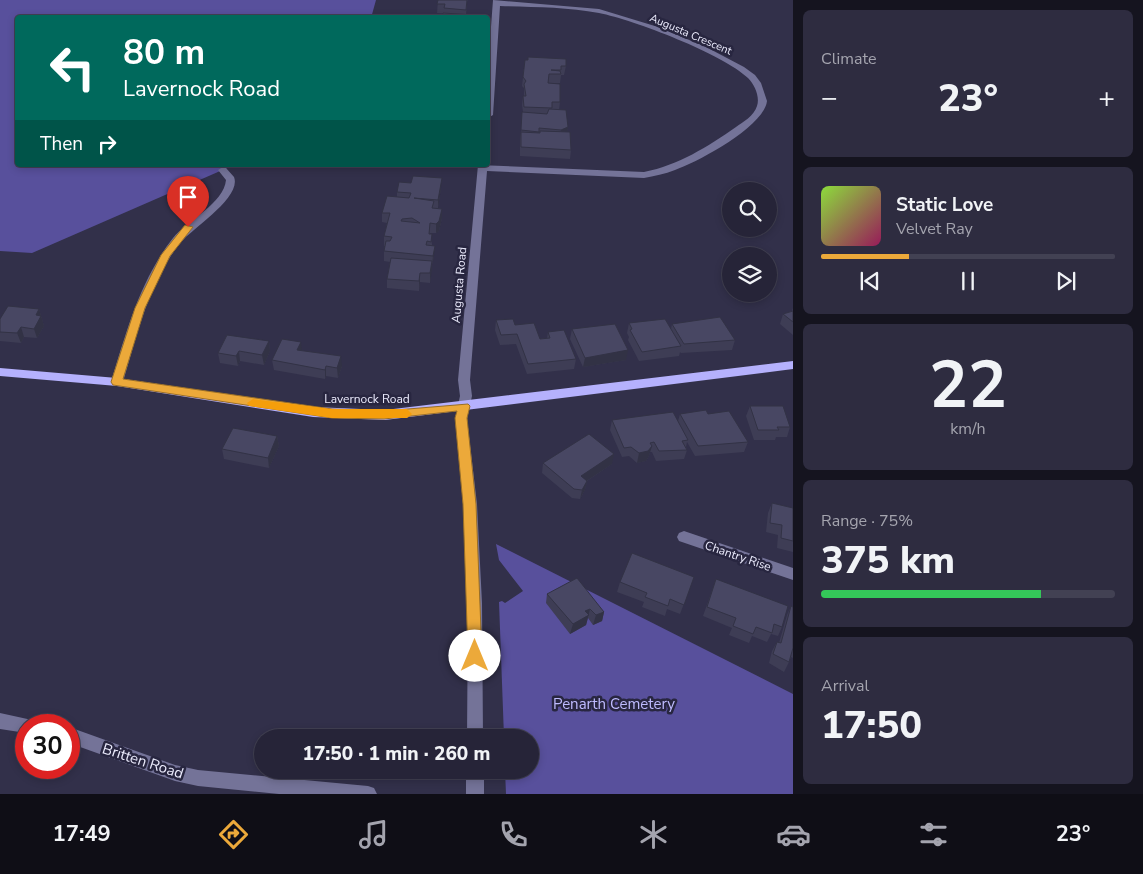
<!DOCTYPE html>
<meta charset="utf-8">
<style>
:root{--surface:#262438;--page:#2e2c40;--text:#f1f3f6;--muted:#a4a4ae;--line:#424153;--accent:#eca93a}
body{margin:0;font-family:"Nunito Sans",sans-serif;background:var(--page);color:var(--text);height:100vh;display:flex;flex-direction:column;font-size:19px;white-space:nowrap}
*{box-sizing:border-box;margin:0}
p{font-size:16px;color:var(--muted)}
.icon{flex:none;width:28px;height:28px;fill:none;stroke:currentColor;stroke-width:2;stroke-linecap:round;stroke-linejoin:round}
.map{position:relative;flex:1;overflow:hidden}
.side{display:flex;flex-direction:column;gap:10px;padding:10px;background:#15141f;width:350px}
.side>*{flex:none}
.top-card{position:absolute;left:15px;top:15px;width:475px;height:152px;border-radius:5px;box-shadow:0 2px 8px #0003,0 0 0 1px var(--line);background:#00695c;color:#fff;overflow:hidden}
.tools{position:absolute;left:722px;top:182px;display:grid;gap:10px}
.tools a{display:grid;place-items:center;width:55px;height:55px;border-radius:50%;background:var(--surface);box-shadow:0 2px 8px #0003,0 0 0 1px var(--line);font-size:25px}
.speed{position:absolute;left:15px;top:714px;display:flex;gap:10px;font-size:25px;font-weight:700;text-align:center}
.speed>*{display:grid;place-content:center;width:65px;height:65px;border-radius:50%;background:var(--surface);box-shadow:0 2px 8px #0003,0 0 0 1px var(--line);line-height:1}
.speed .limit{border:8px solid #d22;background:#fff;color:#111}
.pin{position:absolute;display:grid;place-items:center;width:42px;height:42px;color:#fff;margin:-51px -21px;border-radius:50% 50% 50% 0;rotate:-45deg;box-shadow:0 0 5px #0007}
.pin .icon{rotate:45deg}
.me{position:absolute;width:55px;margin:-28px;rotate:0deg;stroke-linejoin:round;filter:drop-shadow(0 0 4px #0008)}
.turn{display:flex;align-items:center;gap:18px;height:105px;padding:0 25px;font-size:22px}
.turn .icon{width:65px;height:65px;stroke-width:2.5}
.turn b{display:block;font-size:35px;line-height:42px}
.then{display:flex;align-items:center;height:48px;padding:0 25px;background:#0003;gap:10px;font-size:19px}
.big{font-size:38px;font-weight:800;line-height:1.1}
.side .tile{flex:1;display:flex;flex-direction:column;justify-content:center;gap:8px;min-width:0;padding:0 18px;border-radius:8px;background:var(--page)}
.side .dial{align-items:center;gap:0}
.dial b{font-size:65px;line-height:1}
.song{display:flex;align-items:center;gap:15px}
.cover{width:60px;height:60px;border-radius:8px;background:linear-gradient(135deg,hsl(90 70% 55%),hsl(330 70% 35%))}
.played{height:5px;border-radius:2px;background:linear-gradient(90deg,var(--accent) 30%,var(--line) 30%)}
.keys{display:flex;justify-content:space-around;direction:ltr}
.heat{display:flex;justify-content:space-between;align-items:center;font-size:28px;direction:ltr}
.charge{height:8px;border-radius:4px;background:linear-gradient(90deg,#34c759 75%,var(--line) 0)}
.trip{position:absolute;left:254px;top:729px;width:285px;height:50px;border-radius:25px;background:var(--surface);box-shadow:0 2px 8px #0003,0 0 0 1px var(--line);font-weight:800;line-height:50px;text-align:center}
.tab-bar{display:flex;height:80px;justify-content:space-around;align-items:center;background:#0f0e16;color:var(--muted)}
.tab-bar .icon{width:35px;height:35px}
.tab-bar .current{color:var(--accent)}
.tab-bar b{font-size:22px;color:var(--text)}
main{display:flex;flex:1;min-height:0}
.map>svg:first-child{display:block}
.green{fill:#58509c}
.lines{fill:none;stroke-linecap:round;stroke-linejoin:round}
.minor{fill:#747398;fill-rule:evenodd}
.major{fill:#b5b1fd;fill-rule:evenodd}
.wall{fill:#3e3d55}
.shaded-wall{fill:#323245}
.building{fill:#484763;stroke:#323245;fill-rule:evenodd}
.route{fill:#eca93a;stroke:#996e26}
.slow{fill:#f59e0b}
.labels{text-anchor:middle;stroke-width:5;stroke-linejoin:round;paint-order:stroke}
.far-street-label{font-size:11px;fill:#ebebfc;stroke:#282640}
.street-label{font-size:12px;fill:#ebebfc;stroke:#282640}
.near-park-label{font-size:15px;fill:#bebbfe;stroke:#282640}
.near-street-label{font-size:15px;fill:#ebebfc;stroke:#282640}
</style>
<main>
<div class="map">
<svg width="793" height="794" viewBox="0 0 793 794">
<rect width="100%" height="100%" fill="#32304a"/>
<!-- green -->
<path class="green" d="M0,0H376L371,18H18V165H234L32,253L0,251Z
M496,544L793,694V794H506L505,770H530V738L504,737L499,602L502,601L505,603L523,591L499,560Z"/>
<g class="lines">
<!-- minor -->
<path class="minor" d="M493,0L599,9L658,27L706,47L744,67L755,75L761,83L767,101C764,127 698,162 675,170C665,174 654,176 644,178L487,171L470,380L472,396L467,419L477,504L482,603L483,738H467L468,603L463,504L455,419L460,396L458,380L478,165L644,172C679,165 707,147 736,127C743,122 754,116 757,106C760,97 755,85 748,78C723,54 634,20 599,13C567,7 533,7 500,6L493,115L488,118V67Z
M223,167L226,168L234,177C242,197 193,228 181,242C149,281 137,335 123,382L117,386L113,385L111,382C126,333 140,280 173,238C187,221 224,203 226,180L218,170Z
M684,531L793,568V580L679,541L677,537L679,533Z
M0,713L32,720L34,725H26V733L0,729Z
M69,727L175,765L198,770L368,786L374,788L377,794H279L198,786L175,781L69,743Z
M466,770H484V794H466Z"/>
<!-- major -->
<path class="major" d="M793,361V369L385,420L313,417L117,386L0,376V368L117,378L313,407L385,410Z"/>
</g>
<!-- wall -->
<path class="wall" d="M438,0H468L467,2L466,15L437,13Z
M525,60L566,66L564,75H561L560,83H548L560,102L559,110L568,127L567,132L571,150L570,159L520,156V140L523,112L522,105L523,96H524V88L522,86Z
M441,188L438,208L442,209V218L439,231L436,233H430V234L432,244V246L434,256L432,265L430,283L420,282L419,291L387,288V279L390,262L384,261V251L385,246H384V236L387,223L382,222V213L397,197V192Z
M793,308V335L780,324L783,314L792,311Z
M39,309L44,326L37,338L24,337L21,343L0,341V319Z
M496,320L515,325L540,339L547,338L548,332L576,359L574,369L527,374L516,344L500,345L495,330Z
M629,323L671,329L672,324L735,340L732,350L681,353L680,352L679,356L639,361L628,340L629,337L627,333Z
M572,329L626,360L583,367L570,339Z
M269,341L270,351L264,365L240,361L238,366L220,363L218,353Z
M302,351L342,366L338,378L326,376L325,379L274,370L272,360Z
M750,406L790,427L787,437H776L775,440H754L746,416Z
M680,414H708L748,442L744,452L695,456L687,442L686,447L687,450L684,459L656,461L652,452H650L649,456L646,461L637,463L629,456L622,457L610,430L612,420L678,421Z
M277,436L279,446L269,468L224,459L222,449Z
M543,463L612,464L587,481L585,490L580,499L572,498L542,473Z
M772,503L793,508V552L777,548L778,535L766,532L768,513Z
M694,577L680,614L667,609L665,616L642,607L644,602L617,592L620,582Z
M716,579L782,627L778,636L771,634L767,642L752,636L749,643L729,635L732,628L703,616Z
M547,594L604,612L602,621L593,625L588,618L586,625L570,634L546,603Z
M791,606L793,607V658L791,657L789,662L784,672L769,663L772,651L777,642L779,643L787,615Z"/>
<!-- shaded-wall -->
<path class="shaded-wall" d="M568,127L567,136L560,139L561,130Z
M442,178L441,188L438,209V200Z
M442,209V218L439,231L436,233V224Z
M435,246L434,256L432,265L433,256Z
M432,261V270L430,283V273Z
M420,273V282L419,291V281Z
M39,309L44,326L37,338L34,329L36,315Z
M21,327L24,337L21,343L17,333Z
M269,341L270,351L264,365L262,355Z
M301,342L302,351L297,350Z
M628,350L626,360L583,367L585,358Z
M239,351L240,361L238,366L236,356Z
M341,356L342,366L338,378L337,368Z
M326,366V376L325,379V370Z
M277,436L279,446L269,468L268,458Z
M652,446L649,456L646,461L637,463L639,453Z
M614,454L612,464L579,486L581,476Z
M587,481L585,490L580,499L582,490Z
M590,609L586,625L570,634L573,624L585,611Z
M604,612L602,621L593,625L596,615Z"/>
<!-- building -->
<path class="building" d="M438,0H467L466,10L444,8L445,4H437Z
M443,13L473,15L472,18H442Z
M528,57L566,59V66H561V70H551L560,71L561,74H549L548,83L560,84V102H552V108L524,107L523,96H526L524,84L526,81L523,77L525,60H528Z
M549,109L566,110L568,127L561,130L539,128V132L521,130L522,112L547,114Z
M540,131L570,132L571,150L521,147V132L540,133Z
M413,176L442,178L438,200L414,198L434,201L432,208L442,209L439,221L436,224L430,223L429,234H432L431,242L427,241L426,245L435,246L433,256L384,251L386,241H390L392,237L384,236L390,213H382L387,196L409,198L411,193L397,192L399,182L411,183ZM412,218L420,223L401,221L402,219Z
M391,258L432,261L430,273H420L419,281L387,279Z
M8,306L39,309L36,315L41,316L34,329L21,327L17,333L0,332V319Z
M793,311V322L783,314Z
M720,317L735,340L684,344L672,324Z
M513,319L515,325L534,323L540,339L550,338L548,332L564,330L576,359L528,364L517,334L501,335L496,320Z
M665,319L681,346L642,352L630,330L632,329L629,323Z
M615,324L628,350L585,358L572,329Z
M227,335L269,341L262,355L239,351L236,356L218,353Z
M282,339L301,342L297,350L341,356L337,368L326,366L325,370L272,360Z
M750,406H783L790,427H777L779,430H758Z
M706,410L708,414L729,411L748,442L698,446L680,414Z
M673,412L688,440L682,441L687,450L659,451L654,442L650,443L652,446L648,451L639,453L631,447L624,448L612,420Z
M233,428L277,436L268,458L222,449Z
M589,434L614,454L581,476L587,481L582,490L574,489L543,463Z
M772,503L793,508V541L781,538L782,525L770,523Z
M632,553L694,577L684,605L670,599L668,606L645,597L647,593L620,582Z
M577,578L604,612L596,615L590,609L585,611L589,615L573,624L547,594Z
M716,579L788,606L782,627L774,624L772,633L756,627L753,634L733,626L736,618L707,607Z
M791,606L793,607V648L789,662L773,654L777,642L781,643Z"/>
<!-- route -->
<path class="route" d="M185,225L193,227L170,256L145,308L123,379L332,409L384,411L468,404L470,406L467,418L476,504L482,656L480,660L475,662L470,660L468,656L463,504L455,418L457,411L384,419L332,418L113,385L111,382L135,308L161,255Z"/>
<!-- slow -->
<path class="slow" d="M253,399L332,409H407L412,414L407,418H332L249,406L247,403Z"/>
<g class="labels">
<!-- far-street labels -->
<g class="far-street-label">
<text transform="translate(691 34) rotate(23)" y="4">Augusta Crescent</text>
</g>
<!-- street labels -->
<g class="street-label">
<text transform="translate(459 285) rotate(-85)" y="4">Augusta Road</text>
<text x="367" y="403">Lavernock Road</text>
<text transform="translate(738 556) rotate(19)" y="4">Chantry Rise</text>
</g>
<!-- near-park labels -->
<g class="near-park-label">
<text x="614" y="709">Penarth Cemetery</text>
</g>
<!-- near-street labels -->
<g class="near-street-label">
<text transform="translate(143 761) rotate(18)" y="5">Britten Road</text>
</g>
</g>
</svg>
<div class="tools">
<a><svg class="icon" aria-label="search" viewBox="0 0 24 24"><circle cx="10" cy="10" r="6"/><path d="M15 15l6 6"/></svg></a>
<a><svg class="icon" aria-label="layers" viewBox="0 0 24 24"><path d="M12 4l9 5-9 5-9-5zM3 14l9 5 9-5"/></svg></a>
</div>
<div class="speed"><div class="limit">30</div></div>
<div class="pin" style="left:188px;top:227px;background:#d93025"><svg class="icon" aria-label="arrive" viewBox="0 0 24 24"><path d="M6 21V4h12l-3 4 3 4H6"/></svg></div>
<svg class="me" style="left:475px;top:656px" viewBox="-20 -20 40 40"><circle r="19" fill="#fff"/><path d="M0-13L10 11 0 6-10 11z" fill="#eca93a"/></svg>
<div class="trip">17:50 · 1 min · 260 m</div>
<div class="top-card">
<div class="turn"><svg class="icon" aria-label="left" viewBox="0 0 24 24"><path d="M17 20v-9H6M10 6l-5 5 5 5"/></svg><div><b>80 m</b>Lavernock Road</div></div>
<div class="then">Then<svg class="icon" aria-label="right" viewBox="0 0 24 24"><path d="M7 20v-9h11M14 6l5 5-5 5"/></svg></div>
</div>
</div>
<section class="side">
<div class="tile"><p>Climate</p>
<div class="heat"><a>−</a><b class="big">23°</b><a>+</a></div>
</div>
<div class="tile">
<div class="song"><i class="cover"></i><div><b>Static Love</b><p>Velvet Ray</p></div></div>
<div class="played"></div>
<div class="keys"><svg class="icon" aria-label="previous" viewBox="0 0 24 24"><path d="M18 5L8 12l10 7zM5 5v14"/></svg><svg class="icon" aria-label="pause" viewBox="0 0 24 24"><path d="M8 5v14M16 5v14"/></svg><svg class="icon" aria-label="next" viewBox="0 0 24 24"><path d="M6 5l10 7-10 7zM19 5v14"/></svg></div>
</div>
<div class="tile dial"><b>22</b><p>km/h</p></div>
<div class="tile"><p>Range · 75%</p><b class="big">375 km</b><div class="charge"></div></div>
<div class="tile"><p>Arrival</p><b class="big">17:50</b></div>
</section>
</main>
<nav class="tab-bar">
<b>17:49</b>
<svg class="icon current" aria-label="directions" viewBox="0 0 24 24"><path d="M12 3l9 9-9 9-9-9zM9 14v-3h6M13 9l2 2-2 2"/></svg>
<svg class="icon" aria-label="music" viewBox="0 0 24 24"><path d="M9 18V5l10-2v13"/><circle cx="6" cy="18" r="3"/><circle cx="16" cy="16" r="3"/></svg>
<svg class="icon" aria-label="phone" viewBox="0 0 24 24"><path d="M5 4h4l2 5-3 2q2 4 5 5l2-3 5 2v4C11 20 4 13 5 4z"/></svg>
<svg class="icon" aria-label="climate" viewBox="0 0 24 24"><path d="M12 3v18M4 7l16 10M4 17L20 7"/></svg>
<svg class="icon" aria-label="car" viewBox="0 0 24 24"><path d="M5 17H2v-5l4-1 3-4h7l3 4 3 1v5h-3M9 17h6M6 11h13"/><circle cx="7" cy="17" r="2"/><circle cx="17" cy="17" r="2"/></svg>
<svg class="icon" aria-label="filters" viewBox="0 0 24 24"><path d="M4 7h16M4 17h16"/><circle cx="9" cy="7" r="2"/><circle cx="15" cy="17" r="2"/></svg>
<b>23°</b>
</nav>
